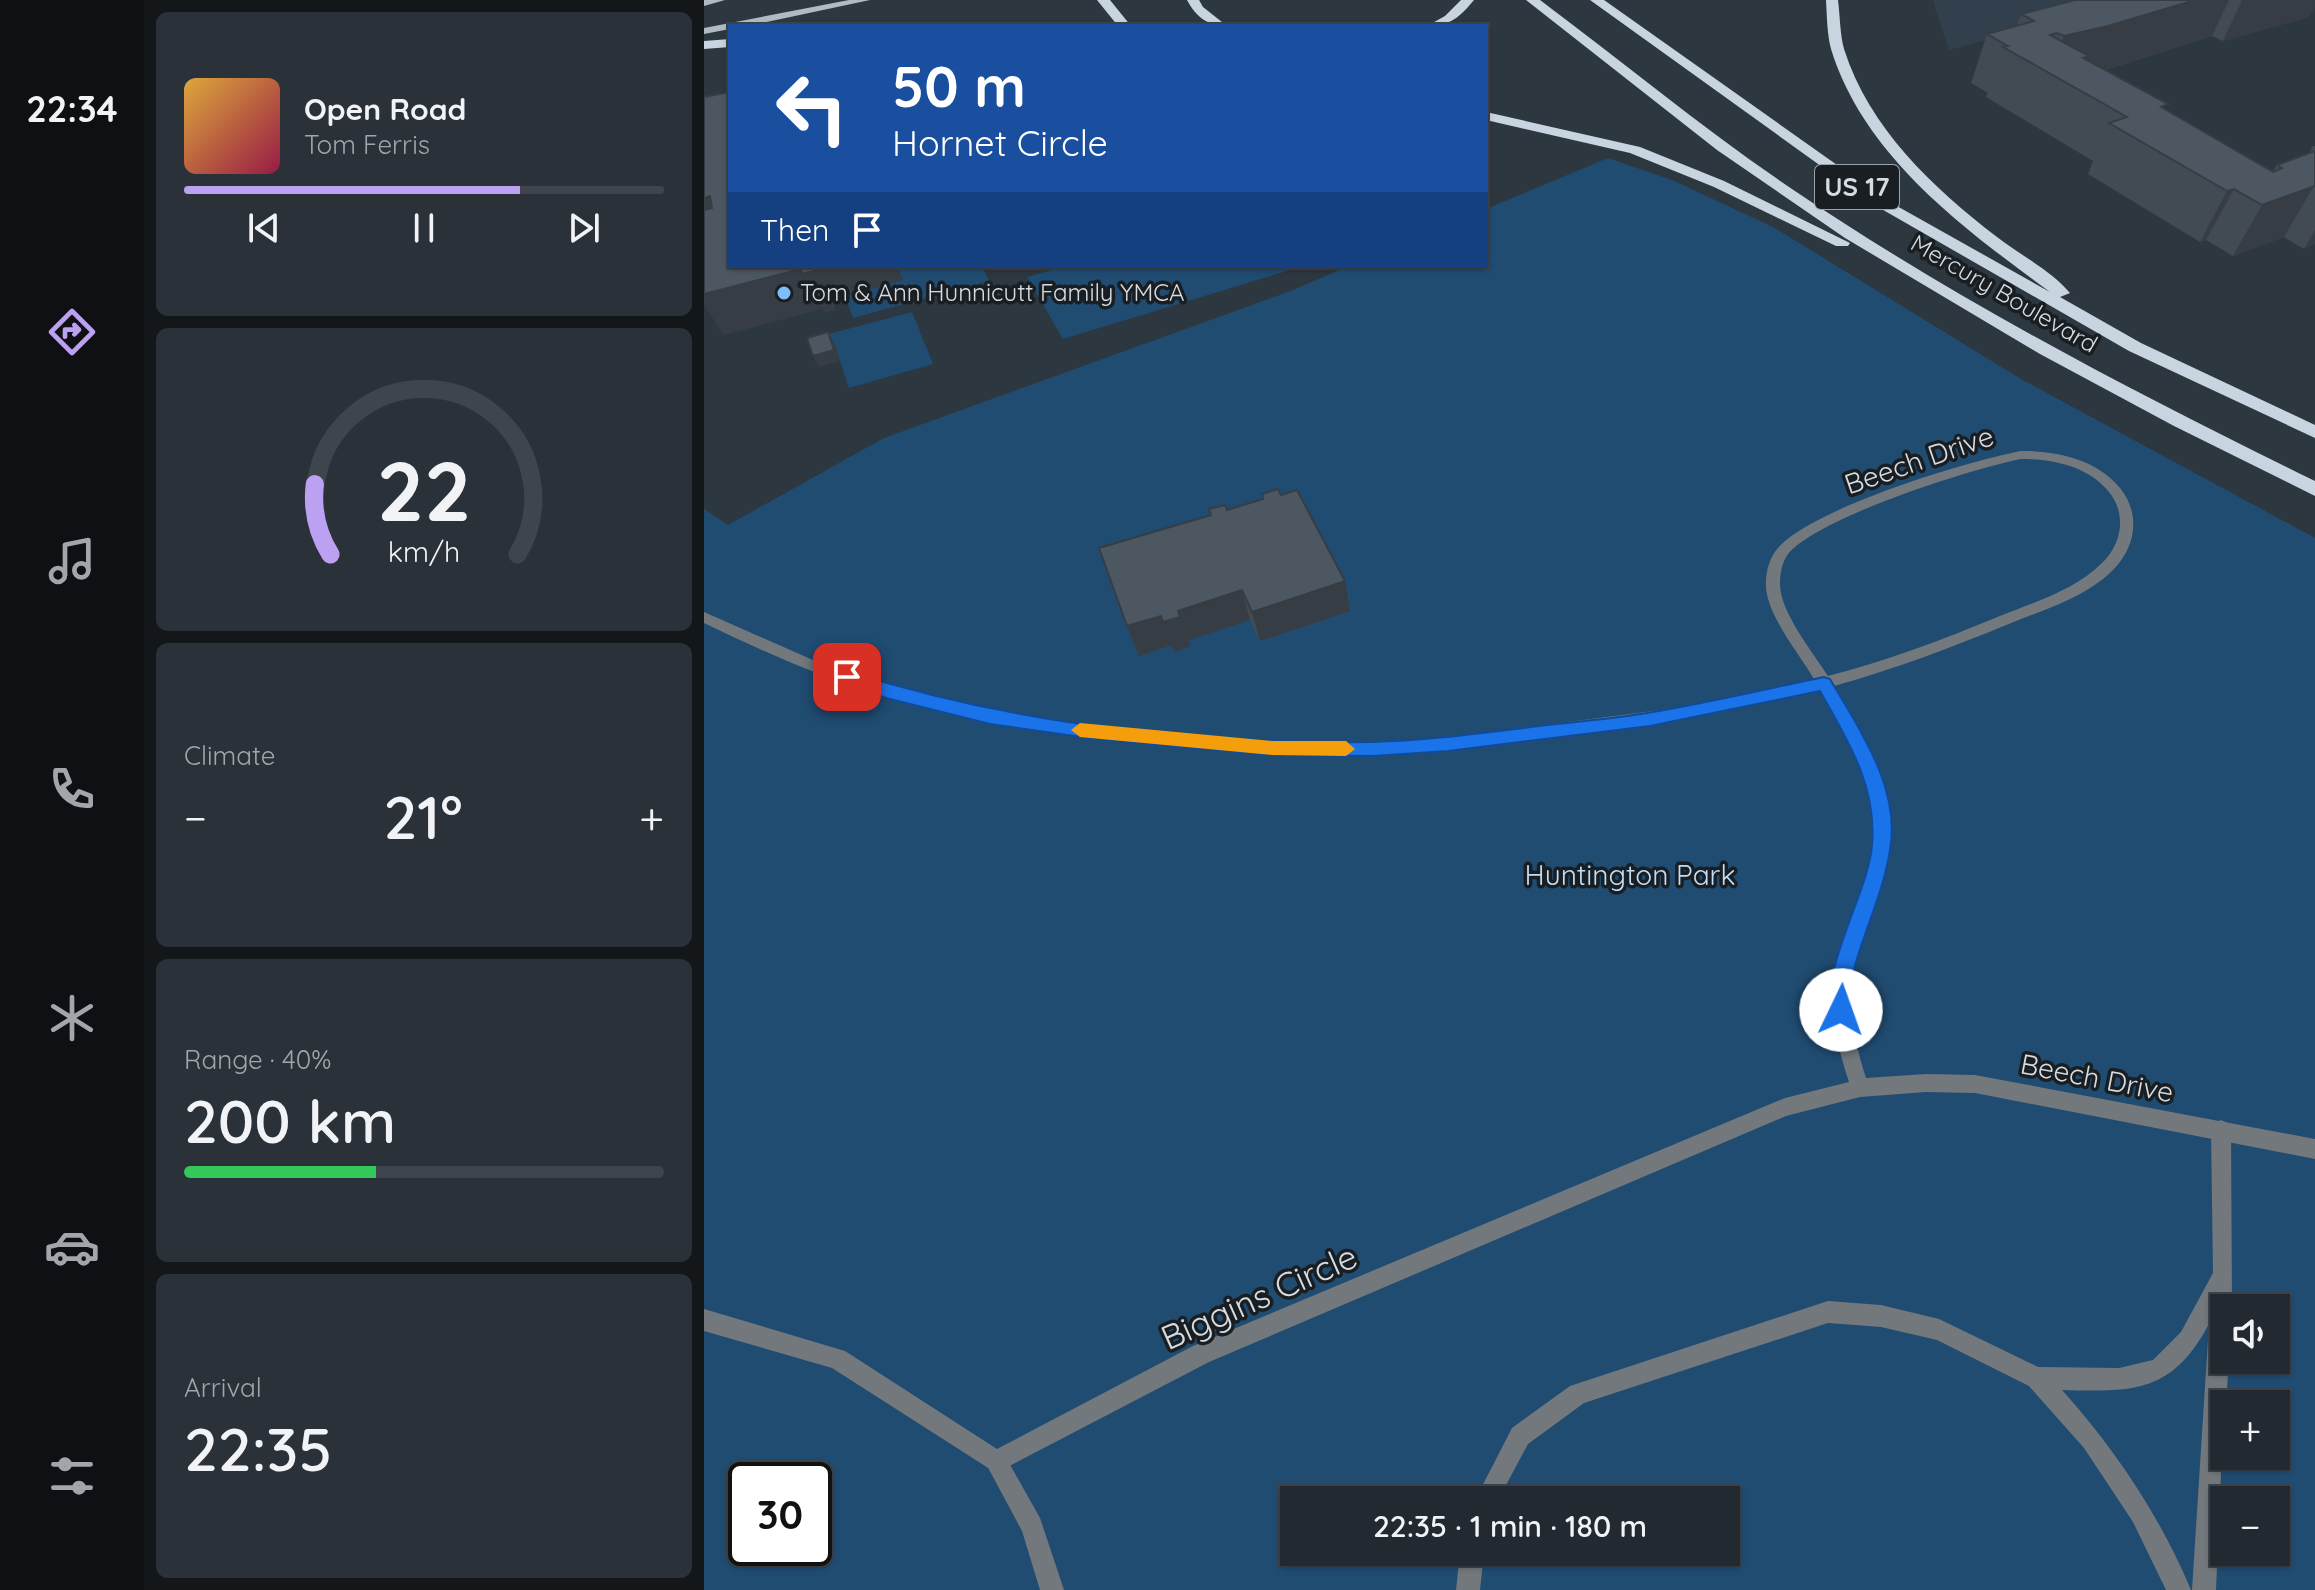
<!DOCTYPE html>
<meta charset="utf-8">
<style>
:root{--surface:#222930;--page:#2a3138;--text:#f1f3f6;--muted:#a2a6ab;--line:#3f454c;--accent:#bca0f2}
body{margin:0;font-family:Quicksand,sans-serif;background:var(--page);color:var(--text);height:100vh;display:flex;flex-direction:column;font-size:30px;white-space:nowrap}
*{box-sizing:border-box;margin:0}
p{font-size:26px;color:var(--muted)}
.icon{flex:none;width:44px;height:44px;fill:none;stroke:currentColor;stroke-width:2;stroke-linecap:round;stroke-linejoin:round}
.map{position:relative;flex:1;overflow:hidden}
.side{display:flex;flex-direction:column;gap:12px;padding:12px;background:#13171a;width:560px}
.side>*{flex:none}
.hud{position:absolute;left:24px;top:24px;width:760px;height:244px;border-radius:0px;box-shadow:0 2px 6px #0004,0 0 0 2px var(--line);background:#1a4fa0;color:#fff;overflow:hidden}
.controls{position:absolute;left:1506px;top:1294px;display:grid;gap:16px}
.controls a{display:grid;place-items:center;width:80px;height:80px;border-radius:0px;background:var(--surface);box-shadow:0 2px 6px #0004,0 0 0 2px var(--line);font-size:40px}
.speed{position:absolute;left:24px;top:1462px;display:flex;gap:16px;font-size:40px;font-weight:700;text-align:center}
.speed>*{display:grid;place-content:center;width:104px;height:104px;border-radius:50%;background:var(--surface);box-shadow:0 2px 6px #0004,0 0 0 2px var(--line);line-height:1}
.speed .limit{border:4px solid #111;border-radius:12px;background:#fff;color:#111}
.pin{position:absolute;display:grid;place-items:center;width:68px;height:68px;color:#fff;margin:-34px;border-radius:16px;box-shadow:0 4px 12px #0006}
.me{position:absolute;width:88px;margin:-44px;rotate:3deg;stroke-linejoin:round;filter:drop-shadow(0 0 6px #0008)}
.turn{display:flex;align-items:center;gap:28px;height:168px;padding:0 32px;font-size:36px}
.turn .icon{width:104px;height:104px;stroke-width:2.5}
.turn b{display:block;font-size:56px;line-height:68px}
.then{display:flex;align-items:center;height:76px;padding:0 32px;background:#0003;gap:16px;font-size:30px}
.big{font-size:60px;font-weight:600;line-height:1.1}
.side .tile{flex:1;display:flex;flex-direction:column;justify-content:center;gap:12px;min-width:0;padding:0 28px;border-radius:12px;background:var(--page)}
.side .dial{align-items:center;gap:0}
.dial svg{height:208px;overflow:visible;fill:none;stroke:var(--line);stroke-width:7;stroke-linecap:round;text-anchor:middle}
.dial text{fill:var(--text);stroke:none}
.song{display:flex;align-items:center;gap:24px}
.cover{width:96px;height:96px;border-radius:12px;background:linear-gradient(135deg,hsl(40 70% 55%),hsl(340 70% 35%))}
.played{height:8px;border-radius:4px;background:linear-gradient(90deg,var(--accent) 70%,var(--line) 70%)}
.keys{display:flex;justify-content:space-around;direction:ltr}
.heat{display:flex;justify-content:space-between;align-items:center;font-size:44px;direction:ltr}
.charge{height:12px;border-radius:6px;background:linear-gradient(90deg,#34c759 40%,var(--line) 0)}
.trip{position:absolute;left:576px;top:1486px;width:460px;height:80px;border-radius:0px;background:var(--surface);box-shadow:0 2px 6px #0004,0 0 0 2px var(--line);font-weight:600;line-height:80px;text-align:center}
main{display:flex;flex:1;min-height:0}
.dock{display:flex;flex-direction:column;width:144px;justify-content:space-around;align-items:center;background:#0e1013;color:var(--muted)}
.dock .icon{width:56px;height:56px}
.dock .selected{color:var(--accent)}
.dock b{font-size:36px;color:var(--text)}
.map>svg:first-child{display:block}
.built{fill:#32404e}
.green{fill:#204c72;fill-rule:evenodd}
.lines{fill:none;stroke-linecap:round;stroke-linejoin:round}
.lane{fill:#73787d;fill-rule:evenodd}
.street{fill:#73787d;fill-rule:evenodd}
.primary{fill:#b0bac3;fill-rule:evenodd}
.highway{fill:#c8d4df;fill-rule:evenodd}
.wall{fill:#424b53}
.shaded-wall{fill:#363d44}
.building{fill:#4d5761;stroke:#363d44;stroke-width:2}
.route{fill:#1a73e8;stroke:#114b97;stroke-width:2}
.slow{fill:#f59e0b}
.poi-dot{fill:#7ebdf9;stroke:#191e22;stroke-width:3}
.labels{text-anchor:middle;stroke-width:7;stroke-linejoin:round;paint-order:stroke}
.far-poi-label{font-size:24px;fill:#d5dbe1;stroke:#191e22;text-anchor:start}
.far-street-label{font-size:24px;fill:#d5dbe1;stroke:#191e22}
.shield{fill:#191e22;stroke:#9da2a8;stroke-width:2}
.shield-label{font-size:26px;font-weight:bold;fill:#d5dbe1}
.street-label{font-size:28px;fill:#d5dbe1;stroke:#191e22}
.park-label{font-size:28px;fill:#bfddf9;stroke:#191e22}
.near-street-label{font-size:34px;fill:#d5dbe1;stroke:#191e22}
</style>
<main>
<nav class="dock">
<b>22:34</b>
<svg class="icon selected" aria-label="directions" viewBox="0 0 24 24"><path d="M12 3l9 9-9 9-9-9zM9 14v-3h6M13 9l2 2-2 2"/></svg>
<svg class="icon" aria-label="music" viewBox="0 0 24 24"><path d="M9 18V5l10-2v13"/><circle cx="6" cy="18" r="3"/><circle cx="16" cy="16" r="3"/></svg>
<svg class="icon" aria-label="phone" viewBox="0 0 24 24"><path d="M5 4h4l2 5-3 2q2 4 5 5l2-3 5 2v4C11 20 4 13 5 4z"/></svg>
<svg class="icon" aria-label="climate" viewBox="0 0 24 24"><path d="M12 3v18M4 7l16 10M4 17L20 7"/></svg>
<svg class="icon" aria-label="car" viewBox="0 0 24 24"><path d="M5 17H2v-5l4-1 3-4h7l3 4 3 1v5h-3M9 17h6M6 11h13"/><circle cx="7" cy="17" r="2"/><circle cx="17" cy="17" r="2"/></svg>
<svg class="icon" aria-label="filters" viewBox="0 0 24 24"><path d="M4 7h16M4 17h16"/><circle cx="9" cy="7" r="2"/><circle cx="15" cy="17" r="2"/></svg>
</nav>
<section class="side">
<div class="tile">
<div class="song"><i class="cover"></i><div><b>Open Road</b><p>Tom Ferris</p></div></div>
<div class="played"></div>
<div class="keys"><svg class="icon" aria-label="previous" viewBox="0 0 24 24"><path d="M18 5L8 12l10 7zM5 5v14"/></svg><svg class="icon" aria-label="pause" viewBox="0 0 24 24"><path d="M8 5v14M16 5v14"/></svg><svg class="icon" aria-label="next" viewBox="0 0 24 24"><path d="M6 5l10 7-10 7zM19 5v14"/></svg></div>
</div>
<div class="tile dial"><svg viewBox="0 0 100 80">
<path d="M14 69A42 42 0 1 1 86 69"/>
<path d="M14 69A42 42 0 0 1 8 42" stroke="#bca0f2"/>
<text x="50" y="56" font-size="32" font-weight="700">22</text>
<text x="50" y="72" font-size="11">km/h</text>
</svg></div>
<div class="tile"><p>Climate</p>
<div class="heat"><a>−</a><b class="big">21°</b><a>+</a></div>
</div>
<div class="tile"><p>Range · 40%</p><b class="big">200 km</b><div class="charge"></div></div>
<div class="tile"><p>Arrival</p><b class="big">22:35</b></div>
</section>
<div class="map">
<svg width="1611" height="1590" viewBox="0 0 1611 1590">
<rect width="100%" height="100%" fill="#2d3740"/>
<!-- built -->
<path class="built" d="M1229,0H1426L1245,50Z"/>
<!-- green -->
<path class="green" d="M904,158L968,180L1069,227L1317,379L1611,538V1590H0V509L24,525L180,438L584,292L645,266H782V209ZM1520,1308H1572V1360H1520ZM1520,1404H1572V1456H1520ZM42,1480H110V1548H42ZM590,1500H1022V1552H590ZM1520,1500H1572V1552H1520Z
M193,266H278L285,281L149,318L141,296L198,280Z
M362,266H583L586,270L359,339L323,277Z
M208,312L229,364L145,388L130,343L106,339Z"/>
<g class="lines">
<!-- lane -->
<path class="lane" d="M1517,1120L1524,1123L1527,1130L1528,1308H1520V1360H1525L1522,1404H1520L1512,1590H1488L1505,1324C1468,1393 1430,1392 1358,1390C1411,1449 1456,1516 1487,1590H1462L1429,1522L1380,1448L1325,1386L1233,1340L1177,1327L1124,1323L880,1403L824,1444L794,1500H771L808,1428L866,1386L1124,1301L1177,1305L1235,1319L1334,1367L1415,1368L1449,1360L1477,1332L1509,1273L1507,1130L1510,1123Z
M292,1451L300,1454L336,1518L360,1590H336L318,1531L281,1462L284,1454Z
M756,1552H780L776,1590H752Z"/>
<!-- street -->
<path class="street" d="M1317,451C1353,451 1392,459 1416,488C1437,514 1432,547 1409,570C1382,597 1342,609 1307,623C1249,647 1191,669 1130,686C1155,727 1182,772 1185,821C1188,873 1162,916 1150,963C1140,1001 1151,1043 1162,1078L1222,1074L1271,1075L1611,1139V1159L1271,1093L1222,1092L1156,1097L1082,1116L505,1362L292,1473L128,1368L0,1331V1309L141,1351L293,1449L489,1346L1081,1098L1145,1082C1133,1045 1123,1005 1131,967C1134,955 1140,944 1144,932C1157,898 1169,862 1169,825C1168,776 1141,730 1116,689C1026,712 935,726 843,738C785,745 727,754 669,755C598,757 528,750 458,744C366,736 273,724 184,698C121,679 60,652 0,623V612L118,664L220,696L293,711L367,723L549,740L666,743L740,738L972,708L1110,679C1095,653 1060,612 1062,582C1062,570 1066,557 1074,548C1109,508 1263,461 1317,451ZM1317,459C1349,459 1384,466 1405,492C1423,514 1418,544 1398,563C1371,590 1331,602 1296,616C1240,639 1183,661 1124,676C1108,651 1076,612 1076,584C1076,574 1078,562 1084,554C1115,517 1267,469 1317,459Z"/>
<!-- primary -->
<path class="primary" d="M0,0H21L0,6Z
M145,0H166L44,26H26V29L0,34V28Z"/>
<!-- highway -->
<path class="highway" d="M393,0H406L427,26H414Z
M483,0H495L499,7L523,26C504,26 492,17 483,0Z
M757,0H770C756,17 746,26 723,26L741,16Z
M822,0H836C920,63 1001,130 1088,189C1254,301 1431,393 1611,481V496L1470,426L1336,354L1141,238L1013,150Z
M886,0H900L1184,201L1346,292C1259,228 1160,156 1127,49C1123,34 1123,16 1122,0H1134C1136,16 1136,34 1140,49C1165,128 1229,188 1293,237C1316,255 1348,271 1366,293L1356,297L1437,343L1611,425V438L1425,351L1174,207Z
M26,39V47L0,49V41Z
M782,112L936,147L1020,181L1146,243L1144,246H1132L1010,187L926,153L782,120Z"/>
</g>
<!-- wall -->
<path class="wall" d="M1371,0H1611L1605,17L1519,41L1508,36L1401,70L1462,110L1569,171L1573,165L1605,153L1609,146H1611V244L1600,249L1580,237L1529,256L1502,240L1496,242L1384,174L1389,161L1282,97L1284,93L1267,83L1283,34L1313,25L1317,14Z
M505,509L523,510L646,611L556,641L546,620L485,640L487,646L470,652L468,645L435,656L507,515Z"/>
<!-- shaded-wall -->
<path class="shaded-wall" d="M1491,0H1525L1508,36L1384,75L1346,74L1360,36Z
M1538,0H1611V7L1605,17L1519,41Z
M1610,186L1580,237L1529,256L1558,205Z
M1530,189L1502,240L1496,242L1523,191Z
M6,196L26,230L0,219V198Z
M1611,230V244L1600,249Z
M109,266H193L199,280L129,300L132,310L120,313L118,309L20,335L0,305V294Z
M295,266H313L297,270Z
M124,332L130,343L136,361L115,367L109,356Z
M641,581L646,611L556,641L548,612Z
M538,590L546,620L485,640L487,646L470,652L468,645L435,656L423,626Z"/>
<!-- building -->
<path class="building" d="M1371,0H1491L1404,26L1360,36L1353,33L1346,35L1385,56L1379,58L1464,104L1457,107L1569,172L1578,168L1573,165L1611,151V186L1558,205L1530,189L1523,191L1405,123L1423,117L1299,47L1304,46L1283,34L1330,21L1317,14Z
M26,92V266H109L110,271L98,274L97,269L0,294V210L8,208L6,196L0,198V97Z
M124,332L130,350L109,356L103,338Z
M574,489L577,495L593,490L641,581L548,612L538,590L474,611L476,617L459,622L457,616L423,626L395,548L507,515L505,509L521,505L523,510L559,499L558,494Z"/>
<!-- route -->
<path class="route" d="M143,671C310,724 491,744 667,742C715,741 763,735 811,729C857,723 903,720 949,712C1006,702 1063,689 1120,677L1126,679C1156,731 1197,788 1186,850C1180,889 1163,925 1152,962C1146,980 1152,1000 1145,1017L1137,1020L1130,1017C1112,975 1165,892 1168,845C1173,786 1144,741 1116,691L946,726L744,751L669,756L568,755L399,740L286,724L182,698L137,682L134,677L137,673Z"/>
<!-- slow -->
<path class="slow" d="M376,723L568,741H642L651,749L642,756L568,755L376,737L367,730Z"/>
<!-- markers -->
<circle class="poi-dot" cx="80" cy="293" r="8"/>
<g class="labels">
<!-- far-poi labels -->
<g class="far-poi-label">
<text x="96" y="301">Tom &amp; Ann Hunnicutt Family YMCA</text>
</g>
<!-- far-street labels -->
<g class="far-street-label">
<text transform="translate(1300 294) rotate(30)" y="8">Mercury Boulevard</text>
</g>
<!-- shield labels -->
<rect class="shield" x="1111" y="165" width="84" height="44" rx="6"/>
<g class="shield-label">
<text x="1153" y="196">US 17</text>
</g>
<!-- street labels -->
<g class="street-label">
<text transform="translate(1215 460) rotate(-19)" y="10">Beech Drive</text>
<text transform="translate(1393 1078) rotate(11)" y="10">Beech Drive</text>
</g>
<!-- park labels -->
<g class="park-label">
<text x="926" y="885">Huntington Park</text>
</g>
<!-- near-street labels -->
<g class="near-street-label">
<text transform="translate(555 1297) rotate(-24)" y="12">Biggins Circle</text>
</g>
</g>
</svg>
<div class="controls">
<a><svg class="icon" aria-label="sound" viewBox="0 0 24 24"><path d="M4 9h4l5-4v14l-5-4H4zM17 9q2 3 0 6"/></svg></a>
<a>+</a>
<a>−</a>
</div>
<div class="speed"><div class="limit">30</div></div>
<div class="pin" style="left:143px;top:677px;background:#d93025"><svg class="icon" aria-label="arrive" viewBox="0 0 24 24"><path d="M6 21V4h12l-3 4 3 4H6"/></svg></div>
<svg class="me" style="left:1137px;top:1010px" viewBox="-20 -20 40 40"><circle r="19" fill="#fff"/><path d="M0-13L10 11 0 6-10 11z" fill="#1a73e8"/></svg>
<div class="trip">22:35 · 1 min · 180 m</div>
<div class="hud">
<div class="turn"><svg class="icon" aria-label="left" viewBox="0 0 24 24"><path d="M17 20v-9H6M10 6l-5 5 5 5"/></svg><div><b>50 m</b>Hornet Circle</div></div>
<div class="then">Then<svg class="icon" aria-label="arrive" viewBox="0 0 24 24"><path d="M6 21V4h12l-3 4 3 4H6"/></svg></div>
</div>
</div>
</main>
